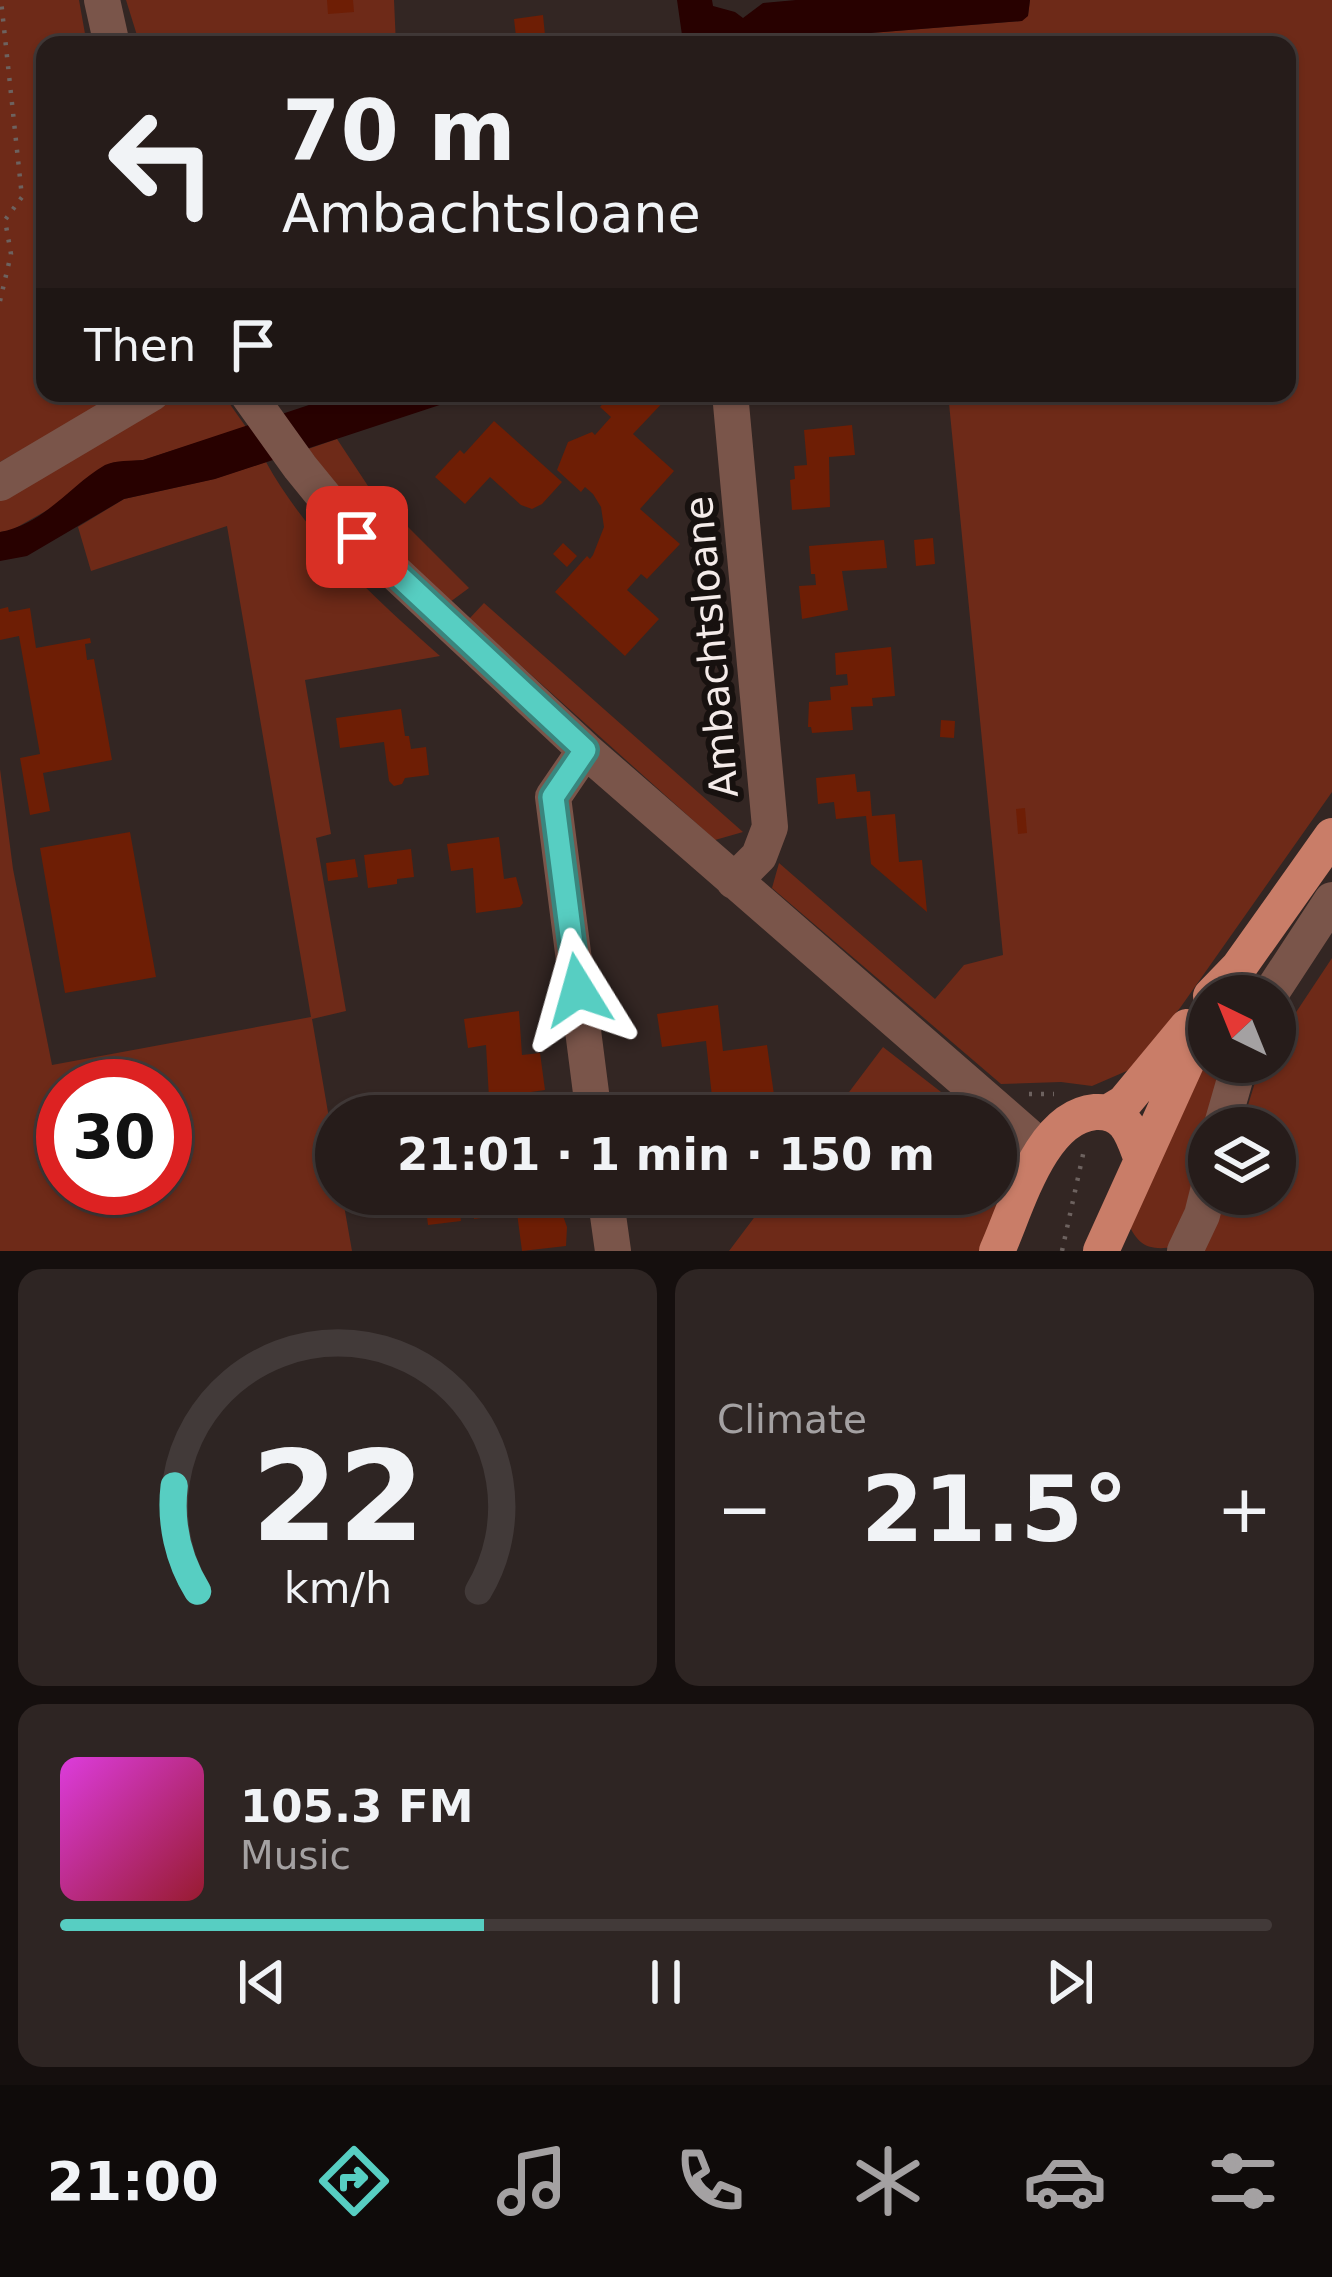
<!DOCTYPE html>
<meta charset="utf-8">
<style>
:root{--surface:#261c1a;--page:#2e2523;--text:#f1f3f6;--muted:#a4a1a2;--line:#423a39;--accent:#57cec2}
body{margin:0;font-family:"DejaVu Sans",sans-serif;background:var(--page);color:var(--text);height:100vh;display:flex;flex-direction:column;font-size:45px;white-space:nowrap}
*{box-sizing:border-box;margin:0}
p{font-size:39px;color:var(--muted)}
.icon{flex:none;width:66px;height:66px;fill:none;stroke:currentColor;stroke-width:2;stroke-linecap:round;stroke-linejoin:round}
.map{position:relative;height:1251px;overflow:hidden}
.details{display:flex;flex-direction:column;gap:18px;padding:18px;background:#150f0e;flex:1}
.details>*{flex:none}
.banner{position:absolute;left:36px;top:36px;width:1260px;height:366px;border-radius:24px;box-shadow:0 3px 9px #0004,0 0 0 3px var(--line);background:#261c1a;color:var(--text);overflow:hidden}
.needle{width:78px;rotate:317deg}
.controls{position:absolute;left:1188px;top:975px;display:grid;gap:24px}
.controls a{display:grid;place-items:center;width:108px;height:108px;border-radius:50%;background:var(--surface);box-shadow:0 3px 9px #0004,0 0 0 3px var(--line);font-size:60px}
.speed{position:absolute;left:36px;top:1059px;display:flex;gap:24px;font-size:60px;font-weight:700;text-align:center}
.speed>*{display:grid;place-content:center;width:156px;height:156px;border-radius:50%;background:var(--surface);box-shadow:0 3px 9px #0004,0 0 0 3px var(--line);line-height:1}
.speed .limit{border:18px solid #d22;background:#fff;color:#111}
.pin{position:absolute;display:grid;place-items:center;width:102px;height:102px;color:#fff;margin:-51px;border-radius:24px;box-shadow:0 6px 18px #0006}
.me{position:absolute;width:132px;margin:-66px;rotate:352deg;stroke-linejoin:round;filter:drop-shadow(0 0 9px #0008)}
.turn{display:flex;align-items:center;gap:42px;height:252px;padding:0 48px;font-size:54px}
.turn .icon{width:156px;height:156px;stroke-width:2.5}
.turn b{display:block;font-size:84px;line-height:102px}
.then{display:flex;align-items:center;height:114px;padding:0 48px;background:#0003;gap:24px;font-size:45px}
.big{font-size:90px;font-weight:700;line-height:1.1}
.details .card{flex:1;display:flex;flex-direction:column;justify-content:center;gap:18px;min-width:0;padding:0 42px;border-radius:24px;background:var(--page)}
.details .dial{align-items:center;gap:0}
.dial svg{height:312px;overflow:visible;fill:none;stroke:var(--line);stroke-width:7;stroke-linecap:round;text-anchor:middle}
.dial text{fill:var(--text);stroke:none}
.song{display:flex;align-items:center;gap:36px}
.cover{width:144px;height:144px;border-radius:18px;background:linear-gradient(135deg,hsl(300 70% 55%),hsl(350 70% 35%))}
.played{height:12px;border-radius:6px;background:linear-gradient(90deg,var(--accent) 35%,var(--line) 35%)}
.keys{display:flex;justify-content:space-around;direction:ltr}
.heat{display:flex;justify-content:space-between;align-items:center;font-size:66px;direction:ltr}
.details .tiles{flex:1;display:grid;gap:18px;grid-template-columns:1fr 1fr}
.card:last-child{grid-column:span 2}
.trip{position:absolute;left:315px;top:1095px;width:702px;height:120px;border-radius:60px;background:var(--surface);box-shadow:0 3px 9px #0004,0 0 0 3px var(--line);font-weight:700;line-height:120px;text-align:center}
.menu{display:flex;height:192px;justify-content:space-around;align-items:center;background:#0f0b0a;color:var(--muted)}
.menu .icon{width:84px;height:84px}
.menu .on{color:var(--accent)}
.menu b{font-size:54px;color:var(--text)}
.map>svg:first-child{display:block}
.green{fill:#6e2a18;fill-rule:evenodd}
.water{fill:#280100}
.building{fill:#6e1e05}
.lines{fill:none;stroke-linecap:round;stroke-linejoin:round}
.path{stroke:#6d625f;stroke-width:4.5;stroke-dasharray:3 9;stroke-linecap:butt}
.minor{stroke:#7a554a;stroke-width:36}
.major{stroke:#c97d68;stroke-width:36}
.route-casing{stroke:#39867e;stroke-width:30}
.route{stroke:#57cec2;stroke-width:21}
.labels{text-anchor:middle;stroke-width:12;stroke-linejoin:round;paint-order:stroke}
.street-label{font-size:39px;fill:#f4ebe9;stroke:#17110f}
</style>
<div class="map">
<svg width="1332" height="1251" viewBox="0 0 1332 1251">
<rect width="100%" height="100%" fill="#332623"/>
<!-- green -->
<path class="green" d="M0,0H79L87,45H45V393H113L94,409L0,462Z
M126,0H394L396,45H140Z
M1030,0H1332V792L1180,1008L1129,1070L1092,1086L1061,1082L1001,1084L772,888L779,863L935,999L964,965L1003,955L948,393H1287V45H782V40L1021,21L1028,15Z
M164,393H222L246,427L143,460L111,463L53,507L12,530L0,532V497Z
M337,439L370,489L469,588L450,602L354,510L308,449Z
M266,462C308,538 376,599 440,656L305,680L331,834L316,838L346,1011L312,1019L336,1159V1194H342L352,1251H0V769L13,869L52,1065L311,1017L227,526L91,571L78,527L124,499L214,479ZM63,1086H165V1188H63Z
M484,603L743,832L715,840L469,619Z
M1332,958V1251H1198L1219,1194H1275V1128H1241L1260,1066L1263,1062H1275V1044Z
M1209,1041V1062H1230L1187,1222L1174,1247C1148,1251 1138,1245 1128,1223Z
M883,1047L972,1116H831Z
M996,1134L1011,1146L1022,1169L987,1251H729L772,1194H996Z"/>
<!-- water -->
<path class="water" d="M677,0H712L713,6L735,12L743,18L763,3L796,0H1030L1028,16L1022,21L783,40L782,45H689L683,42Z
M345,393H476L215,479L124,499L27,556L0,561V532C45,524 70,485 105,465C116,460 131,461 143,460Z"/>
<!-- building -->
<path class="building" d="M327,0H353L354,12L328,14Z
M543,15L546,45H517L514,19Z
M203,37H232L233,45H178V42Z
M612,393H661L667,398L633,434L674,471L640,509L680,544L647,579L641,574L627,590L659,619L625,656L555,592L587,556L590,559L593,555L604,527L601,507L593,494L585,487L581,492L557,470L568,442L592,432L595,435L611,417L600,407Z
M494,421L562,482L542,504L532,509L521,505L490,477L465,504L435,477L460,450L464,454Z
M852,425L855,455L829,457L830,507L792,510L790,480L795,479L794,466L807,465L804,430Z
M933,538L935,564L916,566L914,540Z
M884,540L887,568L842,571L848,610L802,619L799,586L816,585L815,574H811L809,546Z
M563,543L577,556L567,567L553,554Z
M8,607L9,612L30,608L36,648L90,638L91,643L85,644L87,660L94,659L112,760L43,773L50,811L30,815L20,758L40,754L19,636L0,640V609Z
M891,647L895,696L872,698L873,706L851,707L853,730L812,733L811,727H808L809,702L831,700L830,687L848,685L847,674L836,675L835,653Z
M401,709L405,736H409L411,749L426,747L429,775L405,778L402,784L394,786L389,781L384,742L340,748L336,718Z
M941,720L955,721L954,738L940,737Z
M855,774L857,792L870,791L872,816L895,814L899,862L922,860L927,912L871,864L866,816L836,819L834,802L818,804L816,778Z
M1025,808L1027,833L1018,834L1016,809Z
M130,832L156,977L65,993L40,848Z
M499,837L504,879L516,877L523,903L520,907L476,913L473,868L451,871L447,844Z
M411,849L414,877L397,879V884L368,888L364,855Z
M355,859L358,877L328,881L326,863Z
M718,1005L723,1051L767,1045L777,1116H714L706,1041L662,1047L657,1014Z
M519,1011L522,1055L540,1053L545,1090L489,1098L486,1045L468,1048L464,1019Z
M471,1194H540L543,1215L562,1213L567,1227L566,1246L522,1251L517,1213L474,1219Z
M459,1204L461,1221L428,1225L426,1209Z"/>
<g class="lines">
<!-- path -->
<path class="path" d="M0,301L11,254L5,220L22,197L1,0
M1029,1094H1054
M1062,1251L1084,1150"/>
<!-- minor -->
<path class="minor" d="M102,0L112,45
M247,393L300,467L357,537L585,750L1043,1149
M730,393L770,827L759,856L734,881
M0,483L152,393
M585,750L553,797L594,1116
M1269,996L1332,900
M1221,1128L1240,1062
M605,1194L613,1251
M1185,1251L1202,1215L1209,1187"/>
<!-- major -->
<path class="major" d="M1211,996L1239,967L1332,836
M1109,1112L1124,1103L1187,1027
M997,1251C1017,1207 1040,1117 1095,1112C1127,1110 1133,1136 1142,1160
M1101,1251L1188,1059L1209,1027"/>
</g>
<g class="lines">
<!-- route casing -->
<g class="route-casing">
<path id="route" d="M357,537L585,750L553,797L578,990"/>
</g>
<!-- route -->
<use href="#route" class="route"/>
</g>
<g class="labels">
<!-- street labels -->
<g class="street-label">
<text transform="translate(711 647) rotate(-95)" y="14">Ambachtsloane</text>
</g>
</g>
</svg>
<div class="controls">
<a><svg class="needle" viewBox="-14 -14 28 28"><path d="M0-13l5 13h-10z" fill="#e53935"/><path d="M0 13l5-13h-10z" fill="#a4a1a2"/></svg></a>
<a><svg class="icon" aria-label="layers" viewBox="0 0 24 24"><path d="M12 4l9 5-9 5-9-5zM3 14l9 5 9-5"/></svg></a>
</div>
<div class="speed"><div class="limit">30</div></div>
<div class="pin" style="left:357px;top:537px;background:#d93025"><svg class="icon" aria-label="arrive" viewBox="0 0 24 24"><path d="M6 21V4h12l-3 4 3 4H6"/></svg></div>
<svg class="me" style="left:578px;top:990px" viewBox="-20 -20 40 40"><path d="M0-17L14 15 0 8-14 15z" fill="#57cec2" stroke="#fff" stroke-width="4"/></svg>
<div class="trip">21:01 · 1 min · 150 m</div>
<div class="banner">
<div class="turn"><svg class="icon" aria-label="left" viewBox="0 0 24 24"><path d="M17 20v-9H6M10 6l-5 5 5 5"/></svg><div><b>70 m</b>Ambachtsloane</div></div>
<div class="then">Then<svg class="icon" aria-label="arrive" viewBox="0 0 24 24"><path d="M6 21V4h12l-3 4 3 4H6"/></svg></div>
</div>
</div>
<section class="details">
<div class="tiles">
<div class="card dial"><svg viewBox="0 0 100 80">
<path d="M14 69A42 42 0 1 1 86 69"/>
<path d="M14 69A42 42 0 0 1 8 42" stroke="#57cec2"/>
<text x="50" y="56" font-size="32" font-weight="700">22</text>
<text x="50" y="72" font-size="11">km/h</text>
</svg></div>
<div class="card"><p>Climate</p>
<div class="heat"><a>−</a><b class="big">21.5°</b><a>+</a></div>
</div>
<div class="card">
<div class="song"><i class="cover"></i><div><b>105.3 FM</b><p>Music</p></div></div>
<div class="played"></div>
<div class="keys"><svg class="icon" aria-label="previous" viewBox="0 0 24 24"><path d="M18 5L8 12l10 7zM5 5v14"/></svg><svg class="icon" aria-label="pause" viewBox="0 0 24 24"><path d="M8 5v14M16 5v14"/></svg><svg class="icon" aria-label="next" viewBox="0 0 24 24"><path d="M6 5l10 7-10 7zM19 5v14"/></svg></div>
</div>
</div>
</section>
<nav class="menu">
<b>21:00</b>
<svg class="icon on" aria-label="directions" viewBox="0 0 24 24"><path d="M12 3l9 9-9 9-9-9zM9 14v-3h6M13 9l2 2-2 2"/></svg>
<svg class="icon" aria-label="music" viewBox="0 0 24 24"><path d="M9 18V5l10-2v13"/><circle cx="6" cy="18" r="3"/><circle cx="16" cy="16" r="3"/></svg>
<svg class="icon" aria-label="phone" viewBox="0 0 24 24"><path d="M5 4h4l2 5-3 2q2 4 5 5l2-3 5 2v4C11 20 4 13 5 4z"/></svg>
<svg class="icon" aria-label="climate" viewBox="0 0 24 24"><path d="M12 3v18M4 7l16 10M4 17L20 7"/></svg>
<svg class="icon" aria-label="car" viewBox="0 0 24 24"><path d="M5 17H2v-5l4-1 3-4h7l3 4 3 1v5h-3M9 17h6M6 11h13"/><circle cx="7" cy="17" r="2"/><circle cx="17" cy="17" r="2"/></svg>
<svg class="icon" aria-label="filters" viewBox="0 0 24 24"><path d="M4 7h16M4 17h16"/><circle cx="9" cy="7" r="2"/><circle cx="15" cy="17" r="2"/></svg>
</nav>
